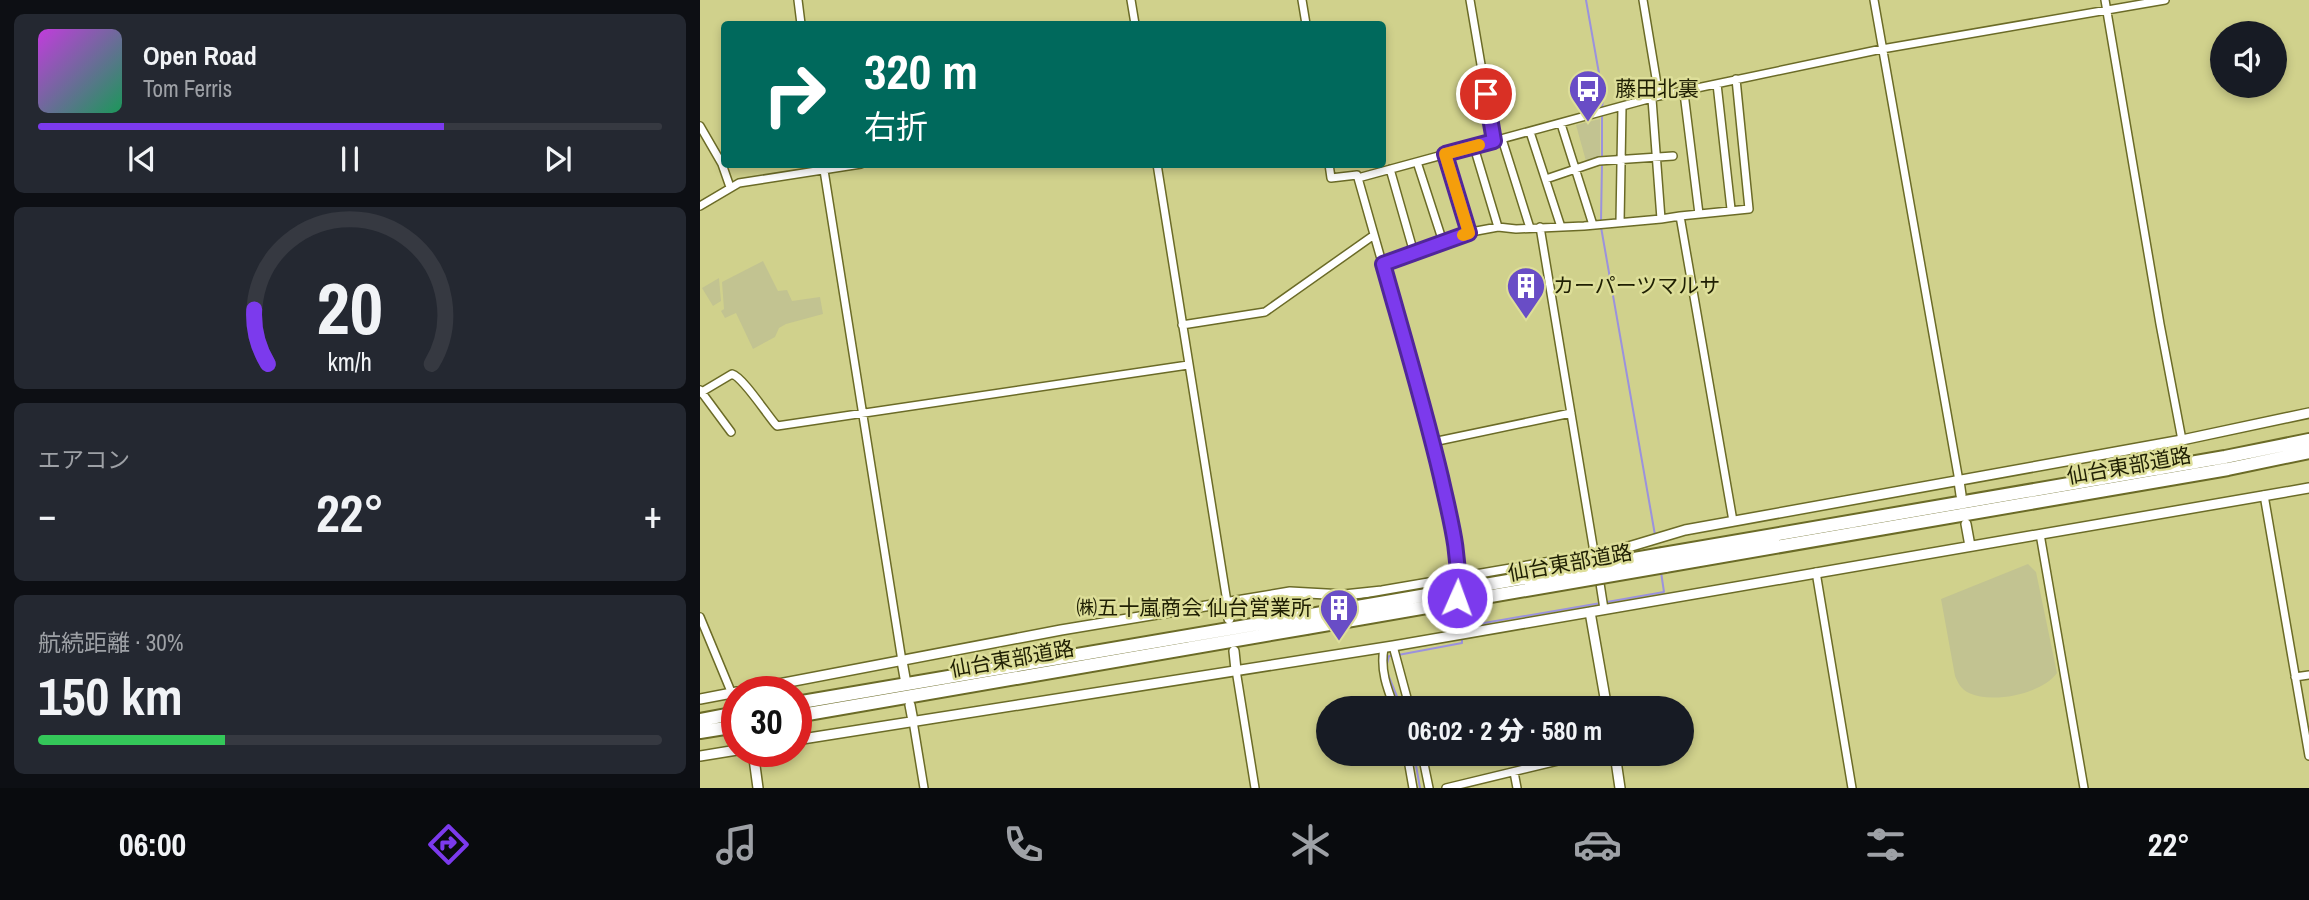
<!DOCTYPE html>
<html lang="ja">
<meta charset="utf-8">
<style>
:root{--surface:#171b24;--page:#242831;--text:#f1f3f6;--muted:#9ea1a6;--line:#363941;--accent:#7c3aed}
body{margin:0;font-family:"Archivo Narrow","Noto Sans JP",sans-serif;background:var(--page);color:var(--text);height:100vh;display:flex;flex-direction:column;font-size:26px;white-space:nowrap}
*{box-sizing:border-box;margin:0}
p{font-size:23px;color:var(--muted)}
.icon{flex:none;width:38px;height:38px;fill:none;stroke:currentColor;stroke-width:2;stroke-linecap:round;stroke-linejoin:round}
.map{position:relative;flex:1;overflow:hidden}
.details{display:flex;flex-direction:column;gap:14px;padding:14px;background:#0d0f14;width:700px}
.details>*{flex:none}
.hud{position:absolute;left:21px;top:21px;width:665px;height:147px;border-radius:7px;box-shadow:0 4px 10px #0003;background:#00695c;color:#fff;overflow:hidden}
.controls{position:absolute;left:1510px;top:21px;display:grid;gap:14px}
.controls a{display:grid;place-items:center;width:77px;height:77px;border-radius:50%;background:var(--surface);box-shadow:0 4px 10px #0003;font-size:35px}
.speed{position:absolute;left:21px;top:676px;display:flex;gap:14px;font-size:35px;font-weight:700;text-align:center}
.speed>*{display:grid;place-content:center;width:91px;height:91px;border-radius:50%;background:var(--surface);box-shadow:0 4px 10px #0003;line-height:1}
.speed .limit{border:10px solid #d22;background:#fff;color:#111}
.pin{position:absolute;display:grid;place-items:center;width:60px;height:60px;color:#fff;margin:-30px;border:4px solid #fff;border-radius:50%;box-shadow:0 2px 7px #0007}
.me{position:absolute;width:77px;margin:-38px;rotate:2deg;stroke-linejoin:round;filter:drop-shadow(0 0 5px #0008)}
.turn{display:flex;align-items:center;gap:24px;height:147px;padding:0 28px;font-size:32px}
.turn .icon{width:91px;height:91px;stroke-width:2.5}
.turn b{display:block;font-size:49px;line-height:60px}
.big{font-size:52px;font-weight:800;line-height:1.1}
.details .card{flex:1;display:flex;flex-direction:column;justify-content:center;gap:10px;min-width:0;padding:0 24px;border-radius:10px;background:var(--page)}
.details .dial{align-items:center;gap:0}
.dial svg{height:182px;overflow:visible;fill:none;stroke:var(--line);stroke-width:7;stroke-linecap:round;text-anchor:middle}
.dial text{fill:var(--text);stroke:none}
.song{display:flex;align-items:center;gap:21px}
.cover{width:84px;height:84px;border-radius:10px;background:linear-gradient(135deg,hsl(290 70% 55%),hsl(150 70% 35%))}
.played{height:7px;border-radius:4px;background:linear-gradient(90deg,var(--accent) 65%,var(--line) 65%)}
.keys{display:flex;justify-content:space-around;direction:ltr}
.heat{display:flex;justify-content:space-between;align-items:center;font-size:38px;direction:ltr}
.charge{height:10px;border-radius:5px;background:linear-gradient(90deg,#34c759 30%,var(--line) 0)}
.trip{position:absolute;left:616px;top:696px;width:378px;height:70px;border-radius:35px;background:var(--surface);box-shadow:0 4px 10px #0003;font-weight:800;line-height:70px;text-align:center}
.dock{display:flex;height:112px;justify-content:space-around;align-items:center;background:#090b0e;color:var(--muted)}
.dock .icon{width:49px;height:49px}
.dock .selected{color:var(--accent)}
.dock b{font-size:32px;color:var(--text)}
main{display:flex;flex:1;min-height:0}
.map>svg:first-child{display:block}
.green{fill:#c2c391}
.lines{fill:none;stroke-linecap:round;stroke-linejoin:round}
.stream{stroke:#9b92dd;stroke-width:2}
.minor-casing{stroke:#6b6b27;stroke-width:10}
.tertiary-casing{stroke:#6b6b27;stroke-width:12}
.motorway-casing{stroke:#6b6b27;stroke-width:16}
.minor{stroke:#fff;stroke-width:7}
.tertiary{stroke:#fff;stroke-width:9}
.motorway{stroke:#fff;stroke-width:12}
.motorway-bridge-casing{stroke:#6b6b27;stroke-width:16;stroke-linecap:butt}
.motorway-bridge{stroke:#fff;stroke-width:12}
.route-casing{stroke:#51269a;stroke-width:18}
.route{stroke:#7c3aed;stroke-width:12}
.slow{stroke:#f59e0b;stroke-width:12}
.labels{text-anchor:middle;stroke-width:5;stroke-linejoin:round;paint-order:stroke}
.poi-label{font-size:21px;fill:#1f1f03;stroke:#ddde99;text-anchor:start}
.street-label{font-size:21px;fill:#1f1f03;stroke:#ddde99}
</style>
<main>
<section class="details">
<div class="card">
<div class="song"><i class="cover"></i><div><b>Open Road</b><p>Tom Ferris</p></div></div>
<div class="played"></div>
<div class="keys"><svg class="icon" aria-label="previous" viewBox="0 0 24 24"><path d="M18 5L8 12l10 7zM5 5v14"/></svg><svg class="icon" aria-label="pause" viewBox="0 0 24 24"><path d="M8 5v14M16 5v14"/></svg><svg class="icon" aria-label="next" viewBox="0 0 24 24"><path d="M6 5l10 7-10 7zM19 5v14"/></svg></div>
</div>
<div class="card dial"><svg viewBox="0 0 100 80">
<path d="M14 69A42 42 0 1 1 86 69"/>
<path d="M14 69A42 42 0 0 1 8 45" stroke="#7c3aed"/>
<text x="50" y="56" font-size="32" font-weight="700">20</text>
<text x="50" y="72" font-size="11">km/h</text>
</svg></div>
<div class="card"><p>エアコン</p>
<div class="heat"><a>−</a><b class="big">22°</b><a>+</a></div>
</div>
<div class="card"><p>航続距離 · 30%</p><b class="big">150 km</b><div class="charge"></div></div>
</section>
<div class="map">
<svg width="1609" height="788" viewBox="0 0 1609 788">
<rect width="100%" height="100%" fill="#d0d18c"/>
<!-- green -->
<path class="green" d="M900,119V156L886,161L876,125Z
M63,261L78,291L87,290L92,301L120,297L123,314L86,324L79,328L75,337L53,349L36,313L25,318L21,311L24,309L22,282Z
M19,278L21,301L13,306L2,288Z
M1328,564L1336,572L1357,673C1342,694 1292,704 1269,693C1261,689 1258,683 1255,676L1241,599Z"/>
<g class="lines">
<!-- stream -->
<path class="stream" d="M886,0L903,96L902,110
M902,158V115
M901,221L902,164
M901,227L955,535
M907,602L964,592L961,572
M761,627L901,603
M698,655L762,643V639
M687,664L689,656H693
M687,672L702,709
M714,754L720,788"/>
<!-- minor casing -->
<g class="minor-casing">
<path id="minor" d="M98,0L101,24
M431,0L435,24
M602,0L606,24
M770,0L794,141
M943,0L959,96
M1174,0L1259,481
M1405,0L1460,324L1482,440
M1017,84L1031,209
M984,93L999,214
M952,99L961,219L980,216L1033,521
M861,124L893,225
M0,126L22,164L30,187
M830,132L861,227
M802,139L830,228
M774,147L798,227
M745,154L769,233
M717,162L743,242
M123,164L202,661
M457,164L527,602
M629,164L631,178L657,175L658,178
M690,169L714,253
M846,179L899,161L973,156
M0,206L39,183L161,164
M980,216L1049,209L1036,79
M920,222L922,107
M840,227L895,558
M683,264L771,232L798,227L816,229L884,226L961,219
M482,325L565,312L674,235
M0,390L31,432
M0,393L32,374C43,377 67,415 77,426L488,365
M733,442L871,413
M1564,495L1609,756
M1340,534L1384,788
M1116,572L1152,788
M899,577L904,609
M758,580L757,543L733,442L658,178L959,96L1182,49L1465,0
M0,617L37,706
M755,634L757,599
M693,646L710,709
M684,648C680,670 687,688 695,709
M536,670L555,788
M1595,677L1609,675
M213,721L224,788
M707,754L713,788
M722,754L729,788
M814,772L817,788
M746,788L887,754"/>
</g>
<!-- tertiary casing -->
<g class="tertiary-casing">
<path id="tertiary" d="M1259,481L1261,495
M1266,524L1270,546
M527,602L529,619
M890,612L907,709
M534,651L536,670
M202,661L205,678
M42,691L361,630L590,592L644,595L682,591L915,551L985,530L1482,440L1609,413
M0,699L37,692
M210,705L213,721
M96,740L693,646L1609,488
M53,751L58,788
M915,754L920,788
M0,756L37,750"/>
</g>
<!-- motorway casing -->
<g class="motorway-casing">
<path id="motorway" d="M963,554L1525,457L1609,440
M965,566L1528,469L1609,452
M96,703L605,616
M96,716L606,628
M0,720L37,713
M0,732L37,726"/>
</g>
<!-- minor -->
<use href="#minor" class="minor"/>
<!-- tertiary -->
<use href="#tertiary" class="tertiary"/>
<!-- motorway -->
<use href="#motorway" class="motorway"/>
<!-- motorway-bridge casing -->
<g class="motorway-bridge-casing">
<path id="motorway-bridge" d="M605,616L963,554
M606,628L965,566"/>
</g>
<!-- motorway-bridge -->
<use href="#motorway-bridge" class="motorway-bridge"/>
</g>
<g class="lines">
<!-- route casing -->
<g class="route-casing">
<path id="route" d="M757,598C761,555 750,518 741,477C724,405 703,335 683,264L769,233L745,154L794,141L786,94"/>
</g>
<!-- route -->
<use href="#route" class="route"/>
<!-- slow -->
<path class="slow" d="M763,235L769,233L745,154L779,145"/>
</g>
<!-- icons -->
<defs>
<g id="bus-pin" transform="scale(2.0125)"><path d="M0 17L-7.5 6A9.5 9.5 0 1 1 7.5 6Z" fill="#694dc6" stroke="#ddde99"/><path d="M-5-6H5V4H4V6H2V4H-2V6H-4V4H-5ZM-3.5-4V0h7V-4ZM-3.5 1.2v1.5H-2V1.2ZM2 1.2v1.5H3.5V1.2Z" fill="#fff"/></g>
<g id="building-pin" transform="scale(2.0125)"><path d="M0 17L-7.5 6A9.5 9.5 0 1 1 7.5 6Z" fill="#694dc6" stroke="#ddde99"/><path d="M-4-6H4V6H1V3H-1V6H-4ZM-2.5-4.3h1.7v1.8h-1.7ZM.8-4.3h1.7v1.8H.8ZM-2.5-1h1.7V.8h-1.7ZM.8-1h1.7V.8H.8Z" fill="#fff"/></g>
</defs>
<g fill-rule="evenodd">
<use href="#bus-pin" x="888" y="89"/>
<use href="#building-pin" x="826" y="286"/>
<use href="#building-pin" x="639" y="608"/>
</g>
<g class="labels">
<!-- poi labels -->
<g class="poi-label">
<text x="915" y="96">藤田北裏</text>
<text x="853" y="293">カーパーツマルサ</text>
<text x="612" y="615" text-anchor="end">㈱五十嵐商会 仙台営業所</text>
</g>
<!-- street labels -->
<g class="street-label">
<text transform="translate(1429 466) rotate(-10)" y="7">仙台東部道路</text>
<text transform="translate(870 563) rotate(-10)" y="7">仙台東部道路</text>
<text transform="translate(312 659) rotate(-10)" y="7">仙台東部道路</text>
</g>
</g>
</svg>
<div class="controls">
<a><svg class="icon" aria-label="sound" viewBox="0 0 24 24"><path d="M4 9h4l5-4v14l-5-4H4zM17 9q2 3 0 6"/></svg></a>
</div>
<div class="speed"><div class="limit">30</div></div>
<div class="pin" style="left:786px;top:94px;background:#d93025"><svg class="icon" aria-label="arrive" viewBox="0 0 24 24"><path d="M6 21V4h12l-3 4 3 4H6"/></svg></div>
<svg class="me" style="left:757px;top:598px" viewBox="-20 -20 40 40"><circle r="17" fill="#7c3aed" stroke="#fff" stroke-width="3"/><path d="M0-11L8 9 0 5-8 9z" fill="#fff"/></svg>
<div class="trip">06:02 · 2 分 · 580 m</div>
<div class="hud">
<div class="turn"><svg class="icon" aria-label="right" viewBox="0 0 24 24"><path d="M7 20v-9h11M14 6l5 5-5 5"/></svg><div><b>320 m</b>右折</div></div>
</div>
</div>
</main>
<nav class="dock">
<b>06:00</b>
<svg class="icon selected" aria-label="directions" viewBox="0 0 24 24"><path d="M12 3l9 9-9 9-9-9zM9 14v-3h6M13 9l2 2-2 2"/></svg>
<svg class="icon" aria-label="music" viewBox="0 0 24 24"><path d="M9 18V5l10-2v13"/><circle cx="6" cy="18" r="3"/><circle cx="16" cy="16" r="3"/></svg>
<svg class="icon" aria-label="phone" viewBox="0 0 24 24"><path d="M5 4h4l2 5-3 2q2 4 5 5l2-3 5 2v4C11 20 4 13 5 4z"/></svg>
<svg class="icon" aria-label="climate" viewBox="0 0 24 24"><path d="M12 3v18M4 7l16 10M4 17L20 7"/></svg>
<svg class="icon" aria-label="car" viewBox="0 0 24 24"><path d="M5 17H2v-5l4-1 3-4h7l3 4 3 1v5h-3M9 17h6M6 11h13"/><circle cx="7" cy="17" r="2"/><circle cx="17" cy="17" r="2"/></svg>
<svg class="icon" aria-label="filters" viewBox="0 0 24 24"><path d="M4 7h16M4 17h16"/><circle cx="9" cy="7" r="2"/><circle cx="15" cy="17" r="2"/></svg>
<b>22°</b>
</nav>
